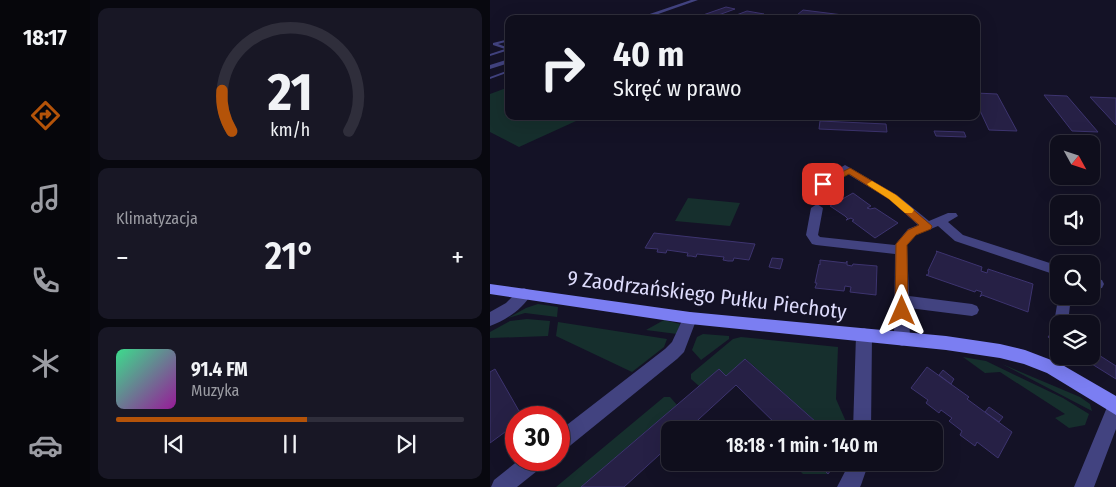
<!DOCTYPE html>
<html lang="pl">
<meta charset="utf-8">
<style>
:root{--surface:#0f0e1c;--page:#181725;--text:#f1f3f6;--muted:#9b9ca3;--line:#2f2e3b;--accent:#b45309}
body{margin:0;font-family:"Fira Sans Condensed",sans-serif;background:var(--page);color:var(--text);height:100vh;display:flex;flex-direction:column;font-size:19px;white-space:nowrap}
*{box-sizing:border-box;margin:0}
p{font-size:16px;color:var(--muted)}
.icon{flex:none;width:28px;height:28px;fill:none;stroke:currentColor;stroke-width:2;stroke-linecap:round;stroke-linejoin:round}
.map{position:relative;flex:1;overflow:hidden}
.sheet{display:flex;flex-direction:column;gap:8px;padding:8px;background:#08080f;width:400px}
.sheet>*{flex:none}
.top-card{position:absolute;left:15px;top:15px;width:475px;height:105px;border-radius:10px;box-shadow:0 5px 20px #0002,0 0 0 1px var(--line);background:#0f0e1c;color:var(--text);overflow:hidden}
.needle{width:32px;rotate:130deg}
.tools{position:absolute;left:560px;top:135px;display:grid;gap:10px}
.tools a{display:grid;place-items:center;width:50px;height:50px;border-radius:10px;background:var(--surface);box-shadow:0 5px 20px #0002,0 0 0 1px var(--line);font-size:25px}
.speed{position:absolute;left:15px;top:406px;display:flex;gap:10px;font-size:25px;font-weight:700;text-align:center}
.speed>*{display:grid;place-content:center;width:65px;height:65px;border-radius:50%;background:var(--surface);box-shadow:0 5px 20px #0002,0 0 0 1px var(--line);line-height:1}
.speed .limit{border:8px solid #d22;background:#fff;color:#111}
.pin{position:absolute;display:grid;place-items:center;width:42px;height:42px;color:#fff;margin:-21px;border-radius:10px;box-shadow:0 2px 8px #0006}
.me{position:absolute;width:55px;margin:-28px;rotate:0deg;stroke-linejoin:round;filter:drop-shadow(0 0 4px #0008)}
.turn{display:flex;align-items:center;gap:18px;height:105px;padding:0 25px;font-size:22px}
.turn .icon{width:65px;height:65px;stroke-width:2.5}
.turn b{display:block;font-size:35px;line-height:42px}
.big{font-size:38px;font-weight:600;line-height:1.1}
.sheet .card{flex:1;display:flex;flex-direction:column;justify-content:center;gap:8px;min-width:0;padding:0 18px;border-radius:10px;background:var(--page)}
.sheet .dial{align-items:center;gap:0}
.dial svg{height:130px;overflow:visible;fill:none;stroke:var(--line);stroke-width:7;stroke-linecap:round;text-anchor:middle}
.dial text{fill:var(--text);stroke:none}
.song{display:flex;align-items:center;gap:15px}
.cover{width:60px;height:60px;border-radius:8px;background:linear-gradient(135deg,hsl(150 70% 55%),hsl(300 70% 35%))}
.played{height:5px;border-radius:2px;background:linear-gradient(90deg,var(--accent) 55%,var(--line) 55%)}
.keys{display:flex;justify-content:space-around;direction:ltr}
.heat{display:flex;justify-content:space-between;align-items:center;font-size:28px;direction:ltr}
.trip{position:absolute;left:171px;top:421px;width:282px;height:50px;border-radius:10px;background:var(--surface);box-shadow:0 5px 20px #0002,0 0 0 1px var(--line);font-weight:600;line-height:50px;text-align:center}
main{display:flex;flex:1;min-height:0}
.menu{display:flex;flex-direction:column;width:90px;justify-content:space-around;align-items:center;background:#06060b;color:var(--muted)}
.menu .icon{width:35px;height:35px}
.menu .on{color:var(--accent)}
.menu b{font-size:22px;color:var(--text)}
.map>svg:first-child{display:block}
.green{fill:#162f2d}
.building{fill:#262045;stroke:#3d346f}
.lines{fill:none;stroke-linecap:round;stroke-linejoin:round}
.lane{fill:#424380;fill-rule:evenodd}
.street{fill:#424380;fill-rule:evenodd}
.secondary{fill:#7b7ef2;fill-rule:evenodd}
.route{fill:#b45309;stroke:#753606}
.slow{fill:#f59e0b}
.labels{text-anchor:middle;stroke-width:4;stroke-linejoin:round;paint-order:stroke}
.near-street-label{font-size:21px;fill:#dddbfb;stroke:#141226}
</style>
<main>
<nav class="menu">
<b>18:17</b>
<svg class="icon on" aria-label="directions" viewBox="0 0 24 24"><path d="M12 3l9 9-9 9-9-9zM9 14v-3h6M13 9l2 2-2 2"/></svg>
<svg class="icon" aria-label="music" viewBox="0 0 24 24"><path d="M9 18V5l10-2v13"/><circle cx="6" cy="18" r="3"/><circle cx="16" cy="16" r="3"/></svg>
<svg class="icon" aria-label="phone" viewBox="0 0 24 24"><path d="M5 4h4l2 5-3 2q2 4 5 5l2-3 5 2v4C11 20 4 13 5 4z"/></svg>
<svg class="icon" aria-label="climate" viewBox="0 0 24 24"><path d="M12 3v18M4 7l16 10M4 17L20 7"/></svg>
<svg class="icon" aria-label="car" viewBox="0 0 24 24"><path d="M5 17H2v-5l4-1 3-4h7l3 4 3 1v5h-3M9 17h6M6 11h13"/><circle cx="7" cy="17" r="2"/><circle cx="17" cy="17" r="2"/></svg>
</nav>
<section class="sheet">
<div class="card dial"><svg viewBox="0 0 100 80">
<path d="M14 69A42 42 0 1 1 86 69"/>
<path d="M14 69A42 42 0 0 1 8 44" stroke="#b45309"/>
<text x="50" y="56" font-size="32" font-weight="700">21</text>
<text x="50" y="72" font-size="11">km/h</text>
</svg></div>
<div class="card"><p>Klimatyzacja</p>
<div class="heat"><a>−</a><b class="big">21°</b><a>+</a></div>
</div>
<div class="card">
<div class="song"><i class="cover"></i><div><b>91.4 FM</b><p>Muzyka</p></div></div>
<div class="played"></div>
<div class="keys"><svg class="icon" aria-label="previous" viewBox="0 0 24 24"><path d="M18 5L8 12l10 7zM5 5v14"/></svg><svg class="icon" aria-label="pause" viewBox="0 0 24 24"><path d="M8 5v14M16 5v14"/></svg><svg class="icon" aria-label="next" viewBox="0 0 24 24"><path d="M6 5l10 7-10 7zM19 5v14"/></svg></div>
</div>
</section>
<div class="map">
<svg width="626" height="487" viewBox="0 0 626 487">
<rect width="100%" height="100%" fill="#141226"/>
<!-- green -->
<path class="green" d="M19,87V116H97L29,147L0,132V94Z
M198,198L250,203L240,226L185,221Z
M48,304L68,307L67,317L35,313L18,318L36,308Z
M37,319L60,321L58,336L0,338V332L20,321Z
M174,320L190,324L187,334L156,330Z
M68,322L177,339L174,347L142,372L66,336Z
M213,334L239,336V339L211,360L202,350L207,337Z
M251,337L348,347L346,399L357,424L356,430H335L256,359L236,376L229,370L209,386L201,379V374L243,339Z
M473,357L496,361L573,398L599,414L595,425L579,428L565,418L575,414L510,372L495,373Z
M512,364L590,397L600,404L602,411Z
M174,397H180L187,405L91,487H66Z
M302,463H331L329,465L338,474H313Z"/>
<!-- building -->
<path class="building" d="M236,7L245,9L223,17L213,15Z
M313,10L353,15L349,19H341L307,15Z
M257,11L274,14L262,19H236Z
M486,93L507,94L527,131L499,130L486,102Z
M554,95L577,96L608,132L582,131Z
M600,97L626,98V125Z
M330,121L396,124L397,132L329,129Z
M444,131L474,132L476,137L446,136Z
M363,193L381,206L377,208L380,209L385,208L408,223L385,238L362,221L364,220L361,218L356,220L358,219L355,216L340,206Z
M164,233L265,244L259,260L244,258L243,261H238L233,260L234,257L207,254L206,257L201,256H197L198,253L177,250L176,253L167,252L168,249L155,248Z
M446,251L492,267L491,271L497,273L498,269L543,284L538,312L492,295L490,297L492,292L486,290L485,292L436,275H438L439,271H438L447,252Z
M282,258L293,259L290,269L279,267Z
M330,260L356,263L357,261V265L362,266L363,264L387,266L386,295L360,292L361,287L355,286L354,291L325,288L327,283H325L329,264L330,265Z
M565,328L569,331V344L558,337Z
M601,350L626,366V379L589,356H601Z
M255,359L335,430H292L246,385L197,430H180V445L134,487H91L229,369L236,376Z
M437,367L479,397L477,399L522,432L508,458L487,442L485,446L470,435L472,431L459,421L462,418L451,410L449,413L436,403L438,400L421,388Z
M5,369L33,418H26V424L0,443V372Z
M453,370L464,379L461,384L449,375Z
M499,407L513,417L509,422L495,412Z
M331,462H347L338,474L329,465Z"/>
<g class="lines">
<!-- lane -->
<path class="lane" d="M98,15L100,16L95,19H91Z
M19,39V41L8,44L19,48V50L0,56V54L15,49L3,45V43Z
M19,70V72L0,79V77Z
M360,168L363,170L362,171L335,185H331L330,184Z"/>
<!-- street -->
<path class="street" d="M201,0H208L154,19H145Z
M19,59V63L0,69V65Z
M355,165L407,195L439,221L458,213H466L468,216L458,222L473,235L569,266V276L465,241L448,226L426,235L417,245L419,296L482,304L487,306L489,310L487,314L482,316L419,308L420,339L417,344L412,346L407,344L404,339L405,254L326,245L322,244L316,235L321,208L327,204L333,208L328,235L330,237L405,245L418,229L428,225L399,199L351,170L350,168Z
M601,277L612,280L614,284L612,288L607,289L601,287Z
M34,288L39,290L41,294C34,308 15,321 0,326V312L16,303L29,290Z
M569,293V296H581L578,323L569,324V328L564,323Z
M200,312L205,314L207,318L194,352L187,359L76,449L69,451V431L175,349L182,342L195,314Z
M374,328L379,330L382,335L381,430H363L366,335L369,330Z
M626,397V429L604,487H584L620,400Z
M29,460H55L52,467L27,487H1L4,480Z
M360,462H379L371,485L370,487H347Z"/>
<!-- secondary -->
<path class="secondary" d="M0,284L200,312L456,336L510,344L535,350L569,363L626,396V415L557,373L534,364L510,358L456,350L200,324L0,294Z"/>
</g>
<!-- route -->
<path class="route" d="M360,168L406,195L442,226L441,229L426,235L417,245L418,311L416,315L412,317L407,315L405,311L406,244L418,230L429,225L399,199L359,174L337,186L333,187L328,184Z"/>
<!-- slow -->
<path class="slow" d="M382,181L406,195L422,208L424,210L422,213H415L399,199L379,186L377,184Z"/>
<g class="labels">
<!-- near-street labels -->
<g class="near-street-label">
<text transform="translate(217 295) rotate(7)" y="7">9 Zaodrzańskiego Pułku Piechoty</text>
</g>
</g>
</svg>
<div class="tools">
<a><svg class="needle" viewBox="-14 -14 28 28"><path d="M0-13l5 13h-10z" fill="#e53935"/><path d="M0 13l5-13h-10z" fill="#9b9ca3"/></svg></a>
<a><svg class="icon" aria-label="sound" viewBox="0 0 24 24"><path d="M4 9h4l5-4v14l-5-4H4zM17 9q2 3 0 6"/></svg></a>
<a><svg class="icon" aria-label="search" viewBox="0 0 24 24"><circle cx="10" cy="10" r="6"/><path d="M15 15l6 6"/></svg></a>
<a><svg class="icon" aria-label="layers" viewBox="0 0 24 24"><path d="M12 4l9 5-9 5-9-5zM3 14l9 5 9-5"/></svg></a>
</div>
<div class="speed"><div class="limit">30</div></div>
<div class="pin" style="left:333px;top:184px;background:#d93025"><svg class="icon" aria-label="arrive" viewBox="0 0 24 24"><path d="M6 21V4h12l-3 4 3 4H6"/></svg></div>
<svg class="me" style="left:412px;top:311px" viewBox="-20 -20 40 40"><path d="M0-17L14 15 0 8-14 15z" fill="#b45309" stroke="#fff" stroke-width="4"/></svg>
<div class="trip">18:18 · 1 min · 140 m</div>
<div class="top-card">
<div class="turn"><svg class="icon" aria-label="right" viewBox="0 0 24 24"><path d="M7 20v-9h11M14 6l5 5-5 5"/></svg><div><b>40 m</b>Skręć w prawo</div></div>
</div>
</div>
</main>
